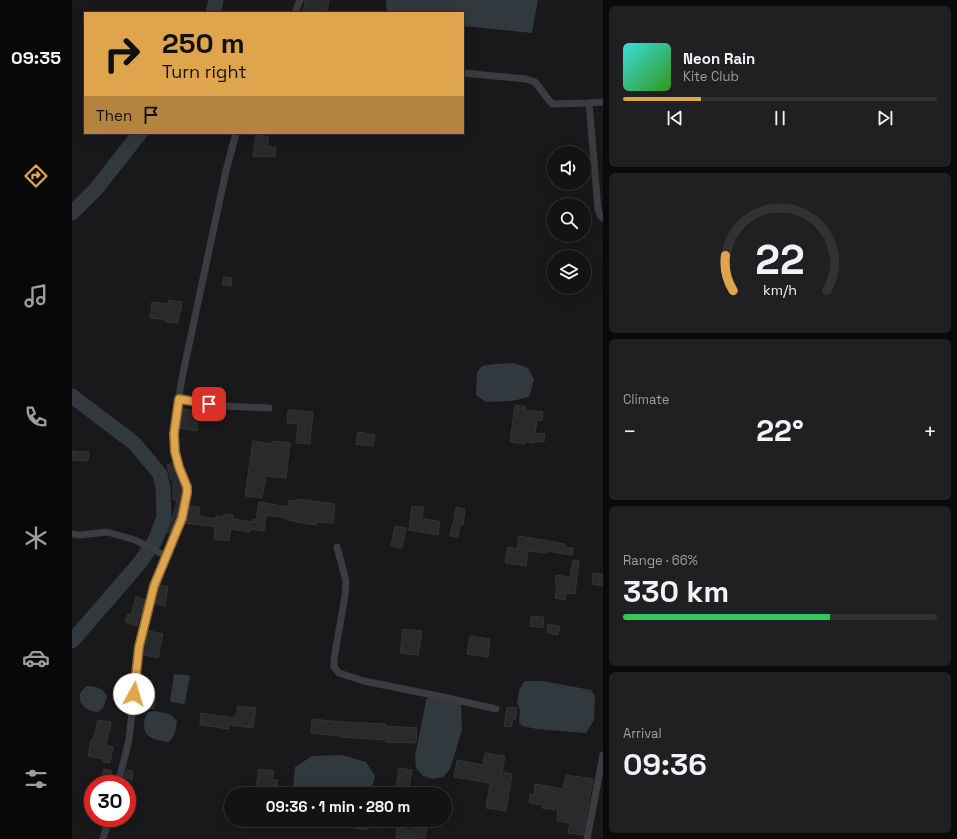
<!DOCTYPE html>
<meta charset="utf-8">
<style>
:root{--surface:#131314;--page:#202022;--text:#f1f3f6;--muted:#9d9ea0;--line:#323234;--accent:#dfa54d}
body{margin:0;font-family:"Space Grotesk",sans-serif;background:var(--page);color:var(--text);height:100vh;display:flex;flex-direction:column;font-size:15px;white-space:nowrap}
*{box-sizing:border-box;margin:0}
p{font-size:13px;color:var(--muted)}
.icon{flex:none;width:22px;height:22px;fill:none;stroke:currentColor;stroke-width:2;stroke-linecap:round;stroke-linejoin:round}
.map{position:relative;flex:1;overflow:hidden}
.details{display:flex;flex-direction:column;gap:6px;padding:6px;background:#0a0a0b;width:354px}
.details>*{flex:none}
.hud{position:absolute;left:12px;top:12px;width:380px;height:122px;border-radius:0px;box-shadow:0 4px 16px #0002,0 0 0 1px var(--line);background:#dfa54d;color:#111;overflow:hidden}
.buttons{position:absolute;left:475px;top:146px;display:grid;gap:8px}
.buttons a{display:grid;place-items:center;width:44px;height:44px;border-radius:50%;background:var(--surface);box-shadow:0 4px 16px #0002,0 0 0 1px var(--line);font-size:20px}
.speed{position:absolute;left:12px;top:775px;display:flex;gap:8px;font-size:20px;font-weight:700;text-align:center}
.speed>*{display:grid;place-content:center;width:52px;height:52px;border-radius:50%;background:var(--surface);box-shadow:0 4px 16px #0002,0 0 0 1px var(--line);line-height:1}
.speed .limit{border:6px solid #d22;background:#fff;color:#111}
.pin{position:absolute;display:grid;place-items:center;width:34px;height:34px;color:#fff;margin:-17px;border-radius:8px;box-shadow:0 2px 6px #0006}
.me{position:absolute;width:44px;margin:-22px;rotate:6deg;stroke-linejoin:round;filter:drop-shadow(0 0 3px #0008)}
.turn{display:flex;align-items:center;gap:14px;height:84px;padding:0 12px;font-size:18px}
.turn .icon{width:52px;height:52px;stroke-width:2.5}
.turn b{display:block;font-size:28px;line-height:34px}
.then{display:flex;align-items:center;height:38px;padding:0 12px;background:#0003;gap:8px;font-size:15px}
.big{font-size:30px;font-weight:800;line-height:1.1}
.details .widget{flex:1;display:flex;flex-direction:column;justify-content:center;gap:6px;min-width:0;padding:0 14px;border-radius:6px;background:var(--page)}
.details .dial{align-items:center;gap:0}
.dial svg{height:104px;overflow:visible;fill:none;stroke:var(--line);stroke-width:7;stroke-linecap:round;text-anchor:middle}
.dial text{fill:var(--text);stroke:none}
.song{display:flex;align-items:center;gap:12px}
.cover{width:48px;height:48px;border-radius:6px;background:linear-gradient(135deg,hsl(180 70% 55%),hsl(110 70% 35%))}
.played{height:4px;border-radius:2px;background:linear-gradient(90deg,var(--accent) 25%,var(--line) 25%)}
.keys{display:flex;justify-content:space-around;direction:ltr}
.heat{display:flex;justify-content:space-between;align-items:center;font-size:22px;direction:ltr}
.charge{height:6px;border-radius:3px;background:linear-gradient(90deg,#34c759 66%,var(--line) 0)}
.trip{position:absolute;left:152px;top:787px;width:228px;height:40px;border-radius:20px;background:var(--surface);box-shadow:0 4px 16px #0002,0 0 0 1px var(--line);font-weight:800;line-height:40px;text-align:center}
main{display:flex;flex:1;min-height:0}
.menu{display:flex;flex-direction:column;width:72px;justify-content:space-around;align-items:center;background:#080808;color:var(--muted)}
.menu .icon{width:28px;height:28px}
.menu .active{color:var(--accent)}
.menu b{font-size:18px;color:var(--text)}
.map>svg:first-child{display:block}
.water{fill:#31393e}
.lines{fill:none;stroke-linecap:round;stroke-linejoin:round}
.river{stroke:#31393e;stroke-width:15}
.building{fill:#292a2c;stroke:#343437}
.minor{stroke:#3b3c40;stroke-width:7}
.route-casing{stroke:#916b32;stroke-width:10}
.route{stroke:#dfa54d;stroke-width:7}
</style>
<main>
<nav class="menu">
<b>09:35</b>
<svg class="icon active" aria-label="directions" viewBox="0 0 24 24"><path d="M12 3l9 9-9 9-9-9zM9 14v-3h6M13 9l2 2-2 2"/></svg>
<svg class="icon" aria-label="music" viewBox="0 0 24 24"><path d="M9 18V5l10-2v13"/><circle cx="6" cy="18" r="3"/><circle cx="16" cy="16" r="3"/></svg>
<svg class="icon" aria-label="phone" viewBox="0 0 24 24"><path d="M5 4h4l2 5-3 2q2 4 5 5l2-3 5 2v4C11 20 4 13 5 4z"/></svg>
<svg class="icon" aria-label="climate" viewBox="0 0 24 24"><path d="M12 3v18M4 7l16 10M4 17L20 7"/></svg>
<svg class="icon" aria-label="car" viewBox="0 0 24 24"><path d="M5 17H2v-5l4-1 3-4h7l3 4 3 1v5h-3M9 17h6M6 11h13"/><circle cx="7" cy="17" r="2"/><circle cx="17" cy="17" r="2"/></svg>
<svg class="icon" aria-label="filters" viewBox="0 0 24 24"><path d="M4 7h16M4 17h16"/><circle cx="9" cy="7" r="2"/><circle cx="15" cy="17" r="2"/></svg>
</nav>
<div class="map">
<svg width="531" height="839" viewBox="0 0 531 839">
<rect width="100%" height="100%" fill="#19191b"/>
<!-- water -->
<path class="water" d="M314,0H466L460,33L391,26V13H315Z
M442,363L456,368L462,380L457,397L440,401L414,402L404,395L405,372L410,366L422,364Z
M102,674L114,675L118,676L113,702L112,704L98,702Z
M453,681H470L519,690L523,696L522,720L514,733L465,729L450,726L447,722L448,710L445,703L447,690Z
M15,686C23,686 32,688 35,697L31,708L26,712C10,712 0,696 15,686Z
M356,697L389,703L390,730L378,769L371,777L361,779L351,776L344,768L343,756L354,701Z
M83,711L98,714L105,721C104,728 103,738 96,742C85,740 72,739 72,725C72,720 73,716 76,712Z
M270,755L294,762L303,776L298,794H226L221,787L223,767L240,756Z"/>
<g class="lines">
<!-- river -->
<path class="river" d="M141,13L144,0
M0,213L24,189L68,133
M0,396L62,443L88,474L91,488L92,517L83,541L66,565L0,641"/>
</g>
<!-- building -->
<path class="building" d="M233,0H257L255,13H231Z
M184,135L197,137L195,146L204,148L203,157L194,156V157L181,156Z
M152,277L160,278L159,286L150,285Z
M97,300L110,302L106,323L94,322V320L78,318L80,302L96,304Z
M443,405L454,407L453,410L471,412L470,421L465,420L463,433L473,434L472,442L462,441V443L453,442V444L438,442Z
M111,409L124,411L122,422H126L125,431L108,428Z
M216,410L241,412L238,444L224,443L226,424L215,423Z
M286,432L303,435L301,446L284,444Z
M181,441L200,444L201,441L218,443L214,478L194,476L190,498L173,496Z
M0,451L17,452L16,461L0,460Z
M101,463L110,488V492L105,517L98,533L94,532L102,513L105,500H101V479L99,480L95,465Z
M226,499L263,504L261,523L244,522V525L223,522V521L214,520L215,518L194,515L192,531L179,529L178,532L159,529L157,541L142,539L143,527L113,523L118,506L128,507L127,516L143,519L144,516L151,517L152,514L161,515V519L181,522V519L184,520L187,502L216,507L217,500L225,501Z
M340,506L352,507L350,518L368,522L366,535L337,530Z
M384,507L393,509L391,525H388L386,537L378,536L380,526H381Z
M323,526L334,528L330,548L319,546Z
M447,536L493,544V548H501L500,555L475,551V553L456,551L454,566L433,563L436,547L445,549Z
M501,560L507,561L503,594L494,593L493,600L483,598L485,583H483L484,575L498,577Z
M521,573L531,574V586L520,584Z
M88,585L96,587L93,606L84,604Z
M64,597L74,600L70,615H68L65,626L53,622L56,614L59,615Z
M459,616L472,617L471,628L458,626Z
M476,624L488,626L486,635L475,633Z
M331,629L350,631L346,655L328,653Z
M77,631L91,634L86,658L72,655Z
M398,636L418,639L416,657L395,654Z
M68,684L78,685L76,695L84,696L82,709L66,706Z
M166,706L184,708L181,728L157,725V729L128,725L129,713L163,718Z
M435,707L445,708L443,720L441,719L439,727L432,726Z
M240,719L269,722L313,724V726L345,728L344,743L314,742V740L268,737V736L239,733Z
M26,720L39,722L34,745L41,747L38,763L31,762V759L16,756L19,740H21Z
M413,753L433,756L430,772L440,774L434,811L414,808L418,783L382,777L385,760L411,765Z
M327,768L340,770L336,794H323Z
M32,769L40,771L37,784H29Z
M187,769L202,771L200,780H206L205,789L184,787Z
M55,770L61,771L60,780L53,778Z
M494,775L521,779L511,835L496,833L498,823L485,821L486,810L470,808V805L457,803L458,794L462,795L463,784L491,789Z
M283,820H307L306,828L296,827L295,830L282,828Z
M341,825L355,828L353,838L348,837V839H324L325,828L340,830Z"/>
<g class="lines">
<!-- minor -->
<path class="minor" d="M223,13L228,0
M391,73L454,79L463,82L480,104L517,103L531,102
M517,103L526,209L528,215L531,218
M107,399L153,406L197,408
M0,534L8,535L35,532L63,540L94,556
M265,547L274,581L273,596L262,659V667L267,673L292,681L371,697L424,709
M46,784L57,740L67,647L82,586L110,518L115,493V487L107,467L103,452L102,434L104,413L111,373L154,171L164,133
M31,839L37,818
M515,839L531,755"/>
</g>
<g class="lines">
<!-- route casing -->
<g class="route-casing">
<path id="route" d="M62,694L67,647L82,586L110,518L115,493V487L107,467L103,452L102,434L107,399L137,404"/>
</g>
<!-- route -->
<use href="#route" class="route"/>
</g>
</svg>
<div class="buttons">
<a><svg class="icon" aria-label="sound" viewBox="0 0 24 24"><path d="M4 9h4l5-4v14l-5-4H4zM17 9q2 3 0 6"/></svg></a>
<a><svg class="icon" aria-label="search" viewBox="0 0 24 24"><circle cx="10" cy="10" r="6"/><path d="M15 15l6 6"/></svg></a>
<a><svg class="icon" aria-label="layers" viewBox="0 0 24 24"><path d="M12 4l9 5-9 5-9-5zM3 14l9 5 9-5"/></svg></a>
</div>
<div class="speed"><div class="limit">30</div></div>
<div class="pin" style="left:137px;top:404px;background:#d93025"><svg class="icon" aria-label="arrive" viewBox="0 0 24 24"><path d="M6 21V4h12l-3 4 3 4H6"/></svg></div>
<svg class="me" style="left:62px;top:694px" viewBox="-20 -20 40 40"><circle r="19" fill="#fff"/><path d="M0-13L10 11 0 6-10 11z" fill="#dfa54d"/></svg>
<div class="trip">09:36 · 1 min · 280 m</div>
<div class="hud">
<div class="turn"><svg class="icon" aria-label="right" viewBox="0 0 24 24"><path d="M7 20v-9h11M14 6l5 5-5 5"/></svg><div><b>250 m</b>Turn right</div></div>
<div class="then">Then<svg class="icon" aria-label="arrive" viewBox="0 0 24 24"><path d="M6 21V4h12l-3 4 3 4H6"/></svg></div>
</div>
</div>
<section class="details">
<div class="widget">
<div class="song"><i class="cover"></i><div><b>Neon Rain</b><p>Kite Club</p></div></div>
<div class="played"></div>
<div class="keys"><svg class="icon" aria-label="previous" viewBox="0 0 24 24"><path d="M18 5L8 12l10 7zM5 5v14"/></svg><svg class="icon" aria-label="pause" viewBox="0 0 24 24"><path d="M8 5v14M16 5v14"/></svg><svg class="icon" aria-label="next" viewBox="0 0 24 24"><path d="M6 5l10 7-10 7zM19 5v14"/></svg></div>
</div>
<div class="widget dial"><svg viewBox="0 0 100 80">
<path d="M14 69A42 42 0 1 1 86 69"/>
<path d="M14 69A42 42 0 0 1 8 42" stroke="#dfa54d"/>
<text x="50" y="56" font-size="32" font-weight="700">22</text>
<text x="50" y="72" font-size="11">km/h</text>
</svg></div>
<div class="widget"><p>Climate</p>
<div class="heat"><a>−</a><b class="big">22°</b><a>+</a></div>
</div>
<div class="widget"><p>Range · 66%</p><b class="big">330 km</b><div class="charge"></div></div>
<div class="widget"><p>Arrival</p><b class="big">09:36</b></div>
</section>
</main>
